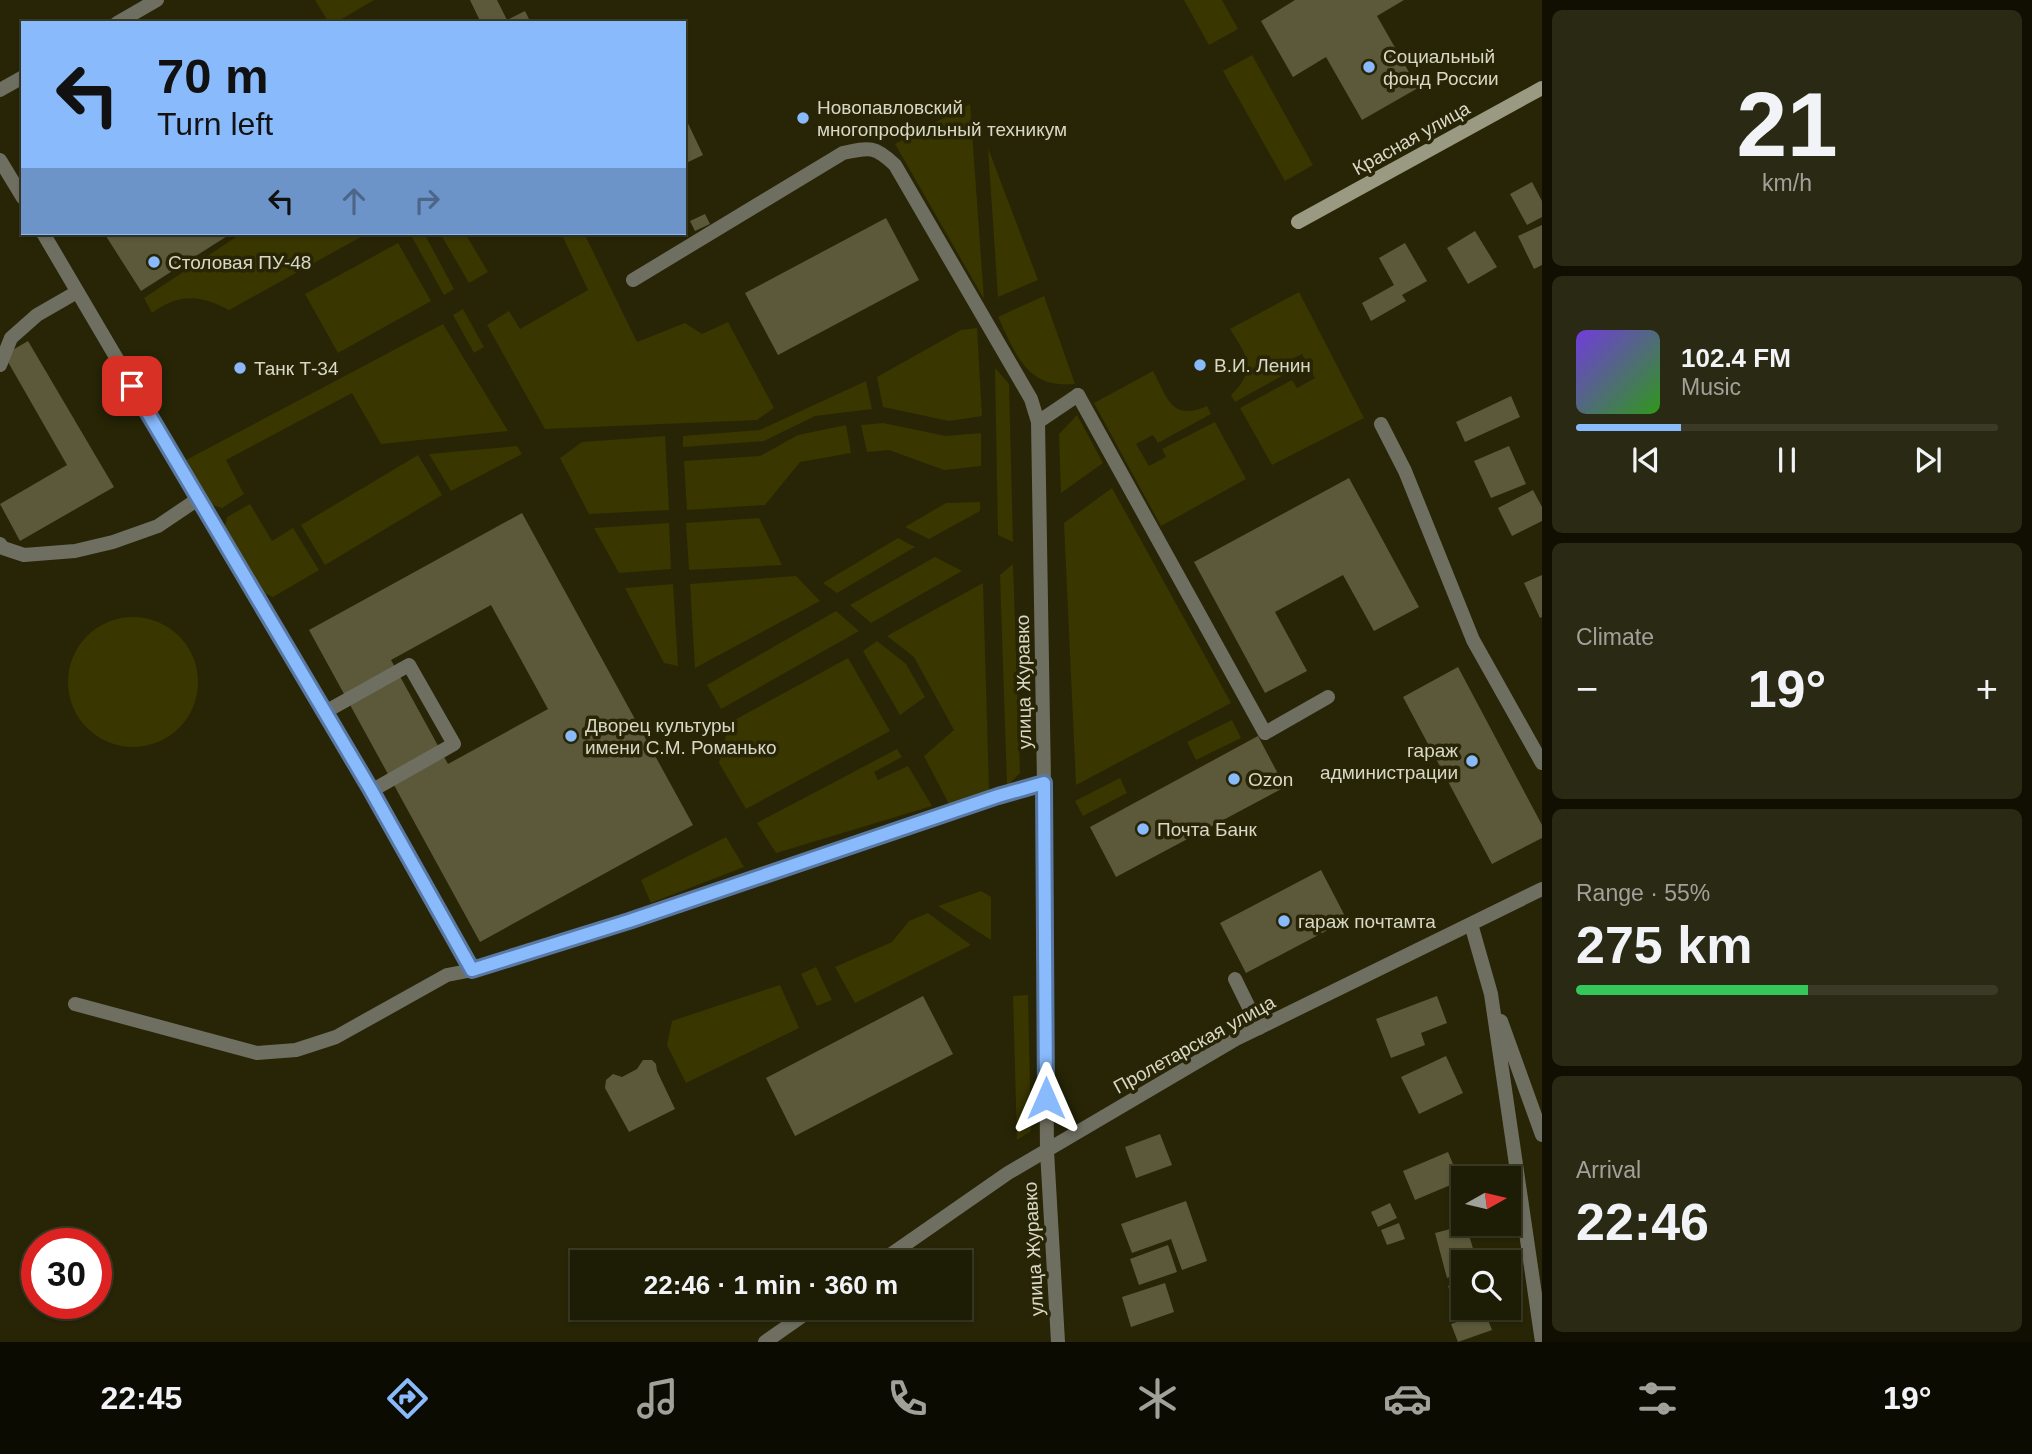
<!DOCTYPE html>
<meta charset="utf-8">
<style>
:root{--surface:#1d1c04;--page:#2a2913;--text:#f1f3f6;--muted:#a0a19a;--line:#3b3a26;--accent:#89bafc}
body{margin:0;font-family:Arial,sans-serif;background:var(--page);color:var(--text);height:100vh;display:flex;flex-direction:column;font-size:26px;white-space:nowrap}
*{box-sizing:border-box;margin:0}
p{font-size:23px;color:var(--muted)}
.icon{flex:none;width:38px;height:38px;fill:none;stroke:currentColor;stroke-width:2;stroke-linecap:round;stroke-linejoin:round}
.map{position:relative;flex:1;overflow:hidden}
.sheet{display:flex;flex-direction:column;gap:10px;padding:10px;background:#100f02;width:490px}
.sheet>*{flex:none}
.top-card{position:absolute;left:21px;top:21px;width:665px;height:214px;border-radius:0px;box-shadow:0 2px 5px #0004,0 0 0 2px var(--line);background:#89bafc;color:#111;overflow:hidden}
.needle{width:46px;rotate:82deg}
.tools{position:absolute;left:1451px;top:1166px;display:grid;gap:14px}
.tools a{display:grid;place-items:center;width:70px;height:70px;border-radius:0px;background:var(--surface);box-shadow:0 2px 5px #0004,0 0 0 2px var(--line);font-size:35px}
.speed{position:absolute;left:21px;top:1228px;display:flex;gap:14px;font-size:35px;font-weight:700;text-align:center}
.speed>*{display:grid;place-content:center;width:91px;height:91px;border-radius:50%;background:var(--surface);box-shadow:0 2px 5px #0004,0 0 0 2px var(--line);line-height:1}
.speed .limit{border:10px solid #d22;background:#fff;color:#111}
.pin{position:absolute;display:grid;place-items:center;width:60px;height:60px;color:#fff;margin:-30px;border-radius:14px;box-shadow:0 4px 10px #0006}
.me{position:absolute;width:77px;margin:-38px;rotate:0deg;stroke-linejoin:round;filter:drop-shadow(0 0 5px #0008)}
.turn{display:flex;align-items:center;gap:24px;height:147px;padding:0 21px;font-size:32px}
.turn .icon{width:91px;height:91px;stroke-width:2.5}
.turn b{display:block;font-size:49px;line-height:60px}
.lanes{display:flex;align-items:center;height:66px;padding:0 21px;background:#0003;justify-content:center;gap:35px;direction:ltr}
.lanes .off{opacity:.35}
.big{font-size:52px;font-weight:700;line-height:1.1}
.sheet .tile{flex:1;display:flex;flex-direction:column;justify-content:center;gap:10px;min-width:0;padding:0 24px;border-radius:10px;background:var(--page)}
.sheet .dial{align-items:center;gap:0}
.dial b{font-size:91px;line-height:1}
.song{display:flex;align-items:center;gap:21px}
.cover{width:84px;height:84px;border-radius:10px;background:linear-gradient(135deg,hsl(260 70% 55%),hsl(110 70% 35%))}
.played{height:7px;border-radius:4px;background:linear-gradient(90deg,var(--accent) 25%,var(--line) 25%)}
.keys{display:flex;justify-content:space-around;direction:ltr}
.heat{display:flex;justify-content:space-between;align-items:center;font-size:38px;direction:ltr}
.charge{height:10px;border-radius:5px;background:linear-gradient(90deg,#34c759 55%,var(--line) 0)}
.trip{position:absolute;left:570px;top:1250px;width:402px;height:70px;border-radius:0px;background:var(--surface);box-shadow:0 2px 5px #0004,0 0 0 2px var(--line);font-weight:700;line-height:70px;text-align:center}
.tabs{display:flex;height:112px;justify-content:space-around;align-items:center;background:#0c0b02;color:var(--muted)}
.tabs .icon{width:49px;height:49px}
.tabs .current{color:var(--accent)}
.tabs b{font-size:32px;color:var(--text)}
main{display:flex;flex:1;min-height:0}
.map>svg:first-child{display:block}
.green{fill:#393600}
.building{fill:#5b593a;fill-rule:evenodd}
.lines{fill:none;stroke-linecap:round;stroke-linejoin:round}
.lane{stroke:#6f6f61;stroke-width:14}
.street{stroke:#6f6f61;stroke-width:14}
.secondary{stroke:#9a9a83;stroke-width:14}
.route-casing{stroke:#5979a4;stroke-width:18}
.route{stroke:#89bafc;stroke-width:12}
.poi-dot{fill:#89bafc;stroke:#272506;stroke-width:2.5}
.labels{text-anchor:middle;stroke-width:7;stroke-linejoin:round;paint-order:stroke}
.poi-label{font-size:19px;fill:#d9d8c6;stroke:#272506;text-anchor:start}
.street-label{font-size:19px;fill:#d9d8c6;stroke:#272506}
</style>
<main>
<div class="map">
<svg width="1542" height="1342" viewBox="0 0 1542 1342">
<rect width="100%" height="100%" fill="#272506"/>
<!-- green -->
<path class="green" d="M315,0H374L335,23H329Z
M1184,0H1222L1238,29L1209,45Z
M1252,55L1313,165L1285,181L1223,71Z
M970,104L984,299L895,144Z
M988,148L1038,280L998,297Z
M242,233H368L229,310C200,295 180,293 152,313L144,298Z
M419,233H424L454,289L444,295L412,237Z
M440,233H465L488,272L469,283Z
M561,233H584L637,342L685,323L702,334L728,322L774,408L757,420L545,429L487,325L509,311L520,329L588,290Z
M398,243L431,301L338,353L305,294Z
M1299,292L1364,418L1272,465L1240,408L1292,380L1297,388L1315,378L1302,354L1284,363L1289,372L1235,402L1231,395C1258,369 1247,356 1230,329Z
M1044,296L1075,384C1026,389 1016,354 998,317Z
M463,309L484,347L474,353L453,315Z
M443,324L508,431L381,444L352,393L226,460L244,494L222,508L209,504L186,460Z
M977,328L982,416L949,421L883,407L877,377L961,330Z
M995,368L1009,384L1013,542L998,535Z
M1153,371C1167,397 1171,422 1207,406L1211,414L1158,443L1153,435L1136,444L1149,466L1166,457L1162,449L1215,422L1246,479L1161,526L1094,403Z
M866,381L872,409L815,416L764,441L683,447V436L760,430Z
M1077,415L1103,463L1061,493L1059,434Z
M883,423L946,436L981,433V466L944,470L889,450L867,452L861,425Z
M846,425L851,453L800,462L765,505L687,510L684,461L760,456L798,435Z
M665,436L669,510L589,514L560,458L582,442Z
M517,446L522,454L451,491L429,454Z
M418,455L442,495L325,565L301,525Z
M1112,488L1231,703L1076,785L1064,523Z
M980,502V511L929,539L905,527L946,503Z
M250,504L272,541L293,528L319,570L273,597L262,592L224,530L227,517Z
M759,518L782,565L689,570L686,523Z
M669,523L671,569L619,573L594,528Z
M898,538L915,547L837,593L823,583Z
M935,557L962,571L871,623L850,605Z
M1013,564L1020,773L1007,786L1000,575Z
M796,576L820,601L695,668L690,584Z
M983,583L989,791L950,806L924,756L954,730L914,657L887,636Z
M673,584L678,666L664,663L625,588Z
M836,611L859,631L721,709L707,685Z
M68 682a65 65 0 1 1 130 0a65 65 0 1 1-130 0Z
M877,641L906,664L925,697L900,715L863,651Z
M848,658L890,731L746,809L719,763L729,723Z
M1232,720L1241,738L1196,760L1187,742Z
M897,749L902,757L874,772L878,780L908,766L932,806L776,853L757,823Z
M1120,778L1127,793L1083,816L1075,801Z
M726,837L744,867L651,903L641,880Z
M981,891L991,897V940L938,906Z
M928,913L971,945L855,1003L835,967L892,942L909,921Z
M816,967L832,1000L817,1006L801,974Z
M780,985L799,1028L686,1083L667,1045L672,1021Z
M1028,995L1031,1131L1017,1140L1013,996Z"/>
<!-- building -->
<path class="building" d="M470,0H497L507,20L525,11L531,23H481Z
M1295,0H1404L1377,16L1418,88L1362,120L1326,57L1293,77L1261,21Z
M684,115L703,155L684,164Z
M1532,182L1542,201V217L1527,225L1510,194Z
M705,214L710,224L695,231L690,221Z
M886,218L919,280L778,355L745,293Z
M1542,225V265L1534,269L1518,236Z
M1475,231L1497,267L1468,284L1447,248Z
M104,233H232L141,291Z
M1405,243L1427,281L1402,295L1406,301L1371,321L1362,303L1394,285L1379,258Z
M28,341L114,487L20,541L0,504L67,465L4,355Z
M1511,396L1520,417L1465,442L1456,422Z
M1509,446L1526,484L1491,498L1474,461Z
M1349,478L1419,607L1374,631L1343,575L1275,612L1307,671L1265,693L1194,562Z
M1533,490L1542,507V521L1512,536L1498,508Z
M522,513L693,825L480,942L309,630ZM491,605L548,709L448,764L391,660Z
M1542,575V617L1540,618L1524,583Z
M1458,667L1542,825V838L1492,864L1403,697Z
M1258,736L1285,787L1116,877L1090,827Z
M1321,870L1347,920L1246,973L1220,923Z
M923,996L953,1054L795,1136L766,1078Z
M1437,996L1447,1023L1421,1033L1425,1045L1391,1058L1376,1019Z
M1446,1056L1463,1093L1419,1114L1401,1077Z
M643,1060H652L656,1064L657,1071L675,1109L629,1132L605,1088L606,1080L613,1074L622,1077L637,1069Z
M1160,1134L1172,1165L1136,1178L1125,1147Z
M1448,1152L1460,1181L1415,1200L1403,1171Z
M1186,1201L1207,1261L1182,1270L1171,1239L1132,1253L1121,1224Z
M1390,1203L1397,1218L1378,1227L1371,1212Z
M1399,1223L1405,1239L1387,1245L1381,1230Z
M1466,1225L1477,1262H1463V1273L1447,1278L1435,1233Z
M1168,1245L1177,1272L1139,1285L1130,1259Z
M1463,1282V1302L1454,1305L1448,1286Z
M1165,1283L1174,1312L1131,1327L1122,1297Z
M1485,1312L1492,1330L1458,1342L1451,1324Z"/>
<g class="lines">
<!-- lane -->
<path class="lane" d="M0,365L11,338L37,315L77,292
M1078,395L1265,733L1328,697
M0,544L3,548L24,555L75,551L113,542L158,526L198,499
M325,712L409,665L454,744L371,791
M1235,979L1259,1028
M75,1004L257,1053L296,1050L336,1037L447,975L473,970"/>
<!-- street -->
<path class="street" d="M117,23L157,0
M0,90L23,77
M0,160L23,198
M43,233L371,791L473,970L630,921L997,796L1044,783
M633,280L843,153C870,147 875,146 895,165L1031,399L1038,422L1044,783L1047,1151L1058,1342
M1038,422L1078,395
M1381,424L1405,471L1473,640L1542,763
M1471,924L1491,994L1542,1342
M1501,1021L1542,1135
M880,1262L1008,1173L1236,1039L1542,889
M765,1342L815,1307"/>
<!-- secondary -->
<path class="secondary" d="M1298,222L1542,88"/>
</g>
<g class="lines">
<!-- route casing -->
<g class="route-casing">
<path id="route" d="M132,386L371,790L472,970L629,921L998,796L1044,783L1046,1098"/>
</g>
<!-- route -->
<use href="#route" class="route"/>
</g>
<!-- markers -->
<g class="poi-dot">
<circle cx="1369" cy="67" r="7"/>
<circle cx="803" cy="118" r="7"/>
<circle cx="154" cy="262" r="7"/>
<circle cx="1200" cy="365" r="7"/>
<circle cx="240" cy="368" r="7"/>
<circle cx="571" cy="736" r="7"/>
<circle cx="1472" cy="761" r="7"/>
<circle cx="1234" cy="779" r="7"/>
<circle cx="1143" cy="829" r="7"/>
<circle cx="1284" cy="921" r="7"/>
</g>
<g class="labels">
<!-- poi labels -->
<g class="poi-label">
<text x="1383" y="63">Социальный<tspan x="1383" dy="22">фонд России</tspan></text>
<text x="817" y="114">Новопавловский<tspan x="817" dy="22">многопрофильный техникум</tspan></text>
<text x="168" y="269">Столовая ПУ-48</text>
<text x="1214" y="372">В.И. Ленин</text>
<text x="254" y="375">Танк Т-34</text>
<text x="585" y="732">Дворец культуры<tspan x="585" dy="22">имени С.М. Романько</tspan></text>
<text x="1458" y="757" text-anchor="end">гараж<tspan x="1458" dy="22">администрации</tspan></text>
<text x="1248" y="786">Ozon</text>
<text x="1157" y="836">Почта Банк</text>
<text x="1298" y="928">гараж почтамта</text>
</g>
<!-- street labels -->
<g class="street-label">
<text transform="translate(1411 138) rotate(-29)" y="7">Красная улица</text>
<text transform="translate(1023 682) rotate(-91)" y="7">улица Журавко</text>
<text transform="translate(1194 1044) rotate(-29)" y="7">Пролетарская улица</text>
<text transform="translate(1033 1249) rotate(-93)" y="7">улица Журавко</text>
</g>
</g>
</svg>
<div class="tools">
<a><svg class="needle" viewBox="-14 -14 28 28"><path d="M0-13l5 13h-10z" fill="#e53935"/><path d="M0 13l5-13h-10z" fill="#a0a19a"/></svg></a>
<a><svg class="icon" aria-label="search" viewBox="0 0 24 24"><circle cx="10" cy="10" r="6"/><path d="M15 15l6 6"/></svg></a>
</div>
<div class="speed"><div class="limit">30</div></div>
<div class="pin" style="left:132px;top:386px;background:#d93025"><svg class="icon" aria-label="arrive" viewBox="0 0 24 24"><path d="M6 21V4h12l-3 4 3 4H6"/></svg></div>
<svg class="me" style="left:1046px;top:1098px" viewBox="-20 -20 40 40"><path d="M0-17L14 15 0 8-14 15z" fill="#89bafc" stroke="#fff" stroke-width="4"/></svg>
<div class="trip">22:46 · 1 min · 360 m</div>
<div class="top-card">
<div class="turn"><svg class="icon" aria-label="left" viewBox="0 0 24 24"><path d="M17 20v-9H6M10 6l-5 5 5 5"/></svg><div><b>70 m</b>Turn left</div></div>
<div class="lanes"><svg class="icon" aria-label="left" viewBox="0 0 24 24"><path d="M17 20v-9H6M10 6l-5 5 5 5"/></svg><svg class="icon off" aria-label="ahead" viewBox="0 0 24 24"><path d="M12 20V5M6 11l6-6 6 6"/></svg><svg class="icon off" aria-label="right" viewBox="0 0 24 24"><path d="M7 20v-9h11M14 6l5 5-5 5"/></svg></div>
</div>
</div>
<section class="sheet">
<div class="tile dial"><b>21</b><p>km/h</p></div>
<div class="tile">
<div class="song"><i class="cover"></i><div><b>102.4 FM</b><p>Music</p></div></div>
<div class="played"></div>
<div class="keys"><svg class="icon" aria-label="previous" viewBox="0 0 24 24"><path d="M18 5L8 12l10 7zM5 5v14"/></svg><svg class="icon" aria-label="pause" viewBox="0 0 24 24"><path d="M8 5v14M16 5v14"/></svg><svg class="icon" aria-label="next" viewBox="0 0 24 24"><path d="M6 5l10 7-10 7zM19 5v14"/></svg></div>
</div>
<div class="tile"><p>Climate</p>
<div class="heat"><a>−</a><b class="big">19°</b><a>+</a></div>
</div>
<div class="tile"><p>Range · 55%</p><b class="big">275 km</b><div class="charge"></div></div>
<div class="tile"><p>Arrival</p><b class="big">22:46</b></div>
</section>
</main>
<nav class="tabs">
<b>22:45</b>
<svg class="icon current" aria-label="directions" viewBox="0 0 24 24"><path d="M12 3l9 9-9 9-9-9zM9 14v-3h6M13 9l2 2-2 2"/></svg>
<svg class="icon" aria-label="music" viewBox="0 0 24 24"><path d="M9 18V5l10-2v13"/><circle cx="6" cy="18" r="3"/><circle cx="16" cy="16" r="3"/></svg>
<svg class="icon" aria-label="phone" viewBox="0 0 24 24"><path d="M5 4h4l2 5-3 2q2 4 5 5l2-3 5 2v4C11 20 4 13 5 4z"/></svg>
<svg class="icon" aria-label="climate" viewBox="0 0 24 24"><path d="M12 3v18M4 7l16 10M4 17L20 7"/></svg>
<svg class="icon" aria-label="car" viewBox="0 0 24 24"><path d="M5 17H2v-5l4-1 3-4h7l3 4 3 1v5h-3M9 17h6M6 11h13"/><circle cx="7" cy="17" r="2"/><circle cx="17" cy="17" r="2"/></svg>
<svg class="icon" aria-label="filters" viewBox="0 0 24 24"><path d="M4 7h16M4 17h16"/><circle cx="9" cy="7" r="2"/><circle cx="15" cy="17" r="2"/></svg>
<b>19°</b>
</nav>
